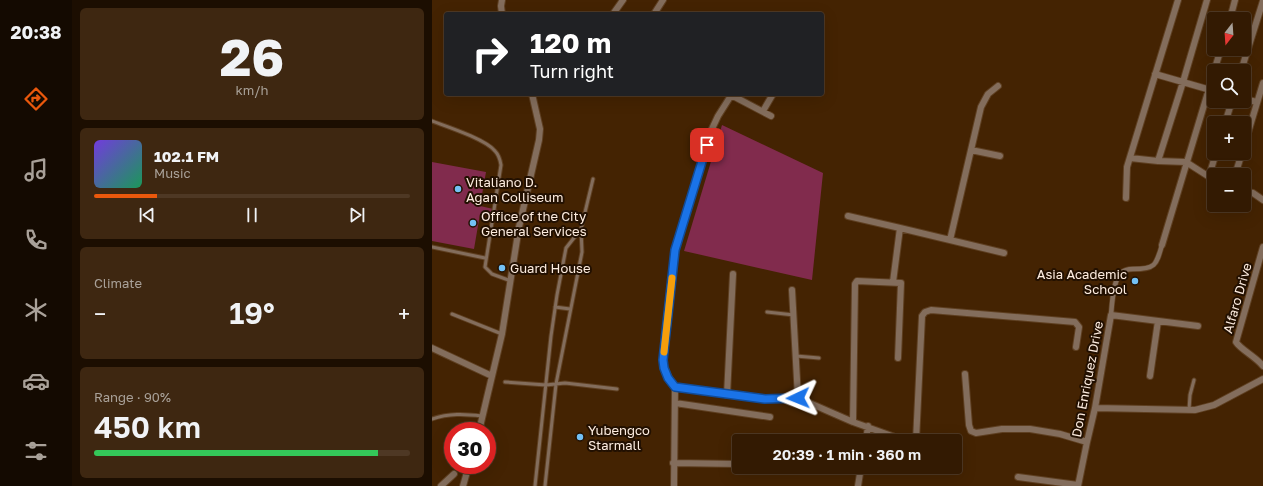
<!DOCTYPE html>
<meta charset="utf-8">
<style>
:root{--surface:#331a02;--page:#3e2711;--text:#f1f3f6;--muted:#a9a199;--line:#4e3824;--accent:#ea580c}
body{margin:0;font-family:"Golos Text",sans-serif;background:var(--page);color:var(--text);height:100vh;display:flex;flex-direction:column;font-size:15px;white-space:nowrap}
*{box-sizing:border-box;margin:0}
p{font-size:13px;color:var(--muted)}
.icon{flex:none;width:22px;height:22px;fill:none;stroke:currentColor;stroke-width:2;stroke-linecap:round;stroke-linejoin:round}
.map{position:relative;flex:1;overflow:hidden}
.panel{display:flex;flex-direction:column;gap:8px;padding:8px;background:#1c0e01;width:360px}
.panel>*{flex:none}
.banner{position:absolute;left:12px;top:12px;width:380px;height:84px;border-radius:4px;box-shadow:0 4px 16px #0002,0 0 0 1px var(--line);background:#202124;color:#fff;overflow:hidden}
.needle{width:26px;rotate:197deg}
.controls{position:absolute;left:775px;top:12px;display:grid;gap:8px}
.controls a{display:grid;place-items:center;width:44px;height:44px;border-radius:4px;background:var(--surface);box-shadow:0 4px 16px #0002,0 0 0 1px var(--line);font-size:20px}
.speed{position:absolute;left:12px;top:422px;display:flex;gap:8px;font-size:20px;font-weight:700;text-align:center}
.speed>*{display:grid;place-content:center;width:52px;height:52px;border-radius:50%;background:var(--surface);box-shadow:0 4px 16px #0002,0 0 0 1px var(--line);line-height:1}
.speed .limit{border:6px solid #d22;background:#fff;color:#111}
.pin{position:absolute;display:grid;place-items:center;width:34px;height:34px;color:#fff;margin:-17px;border-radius:8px;box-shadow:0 2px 6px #0006}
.me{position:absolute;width:44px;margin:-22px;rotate:268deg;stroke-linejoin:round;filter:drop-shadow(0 0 3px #0008)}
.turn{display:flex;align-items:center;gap:14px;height:84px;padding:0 20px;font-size:18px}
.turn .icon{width:52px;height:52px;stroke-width:2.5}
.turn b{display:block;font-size:28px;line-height:34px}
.big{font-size:30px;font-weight:600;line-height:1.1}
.panel .card{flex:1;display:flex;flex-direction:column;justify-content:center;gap:6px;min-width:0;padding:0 14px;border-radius:6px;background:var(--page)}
.panel .dial{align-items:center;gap:0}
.dial b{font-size:52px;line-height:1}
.song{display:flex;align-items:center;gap:12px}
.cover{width:48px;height:48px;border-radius:6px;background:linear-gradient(135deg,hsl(260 70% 55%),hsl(150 70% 35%))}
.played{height:4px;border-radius:2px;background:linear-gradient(90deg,var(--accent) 20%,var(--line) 20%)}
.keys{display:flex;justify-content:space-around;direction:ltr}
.heat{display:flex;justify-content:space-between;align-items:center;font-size:22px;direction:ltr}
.charge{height:6px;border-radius:3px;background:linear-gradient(90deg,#34c759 90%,var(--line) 0)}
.trip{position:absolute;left:300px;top:434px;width:230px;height:40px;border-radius:4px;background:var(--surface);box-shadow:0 4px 16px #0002,0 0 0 1px var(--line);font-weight:600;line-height:40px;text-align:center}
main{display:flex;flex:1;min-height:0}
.dock{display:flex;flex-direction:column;width:72px;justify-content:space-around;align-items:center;background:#140a01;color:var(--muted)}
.dock .icon{width:28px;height:28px}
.dock .selected{color:var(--accent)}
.dock b{font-size:18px;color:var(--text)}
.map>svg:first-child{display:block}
.green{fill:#812b4d}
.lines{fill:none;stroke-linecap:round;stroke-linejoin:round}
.service-casing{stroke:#5e3f21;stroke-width:5}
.pedestrian-casing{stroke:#5e3f21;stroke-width:6}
.minor-casing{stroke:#5e3f21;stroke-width:8}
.service{stroke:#836d5c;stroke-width:3}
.pedestrian{stroke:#836d5c;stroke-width:4.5}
.minor{stroke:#836d5c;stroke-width:6}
.route-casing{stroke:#114b97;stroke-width:10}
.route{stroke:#1a73e8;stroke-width:7}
.slow{stroke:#f59e0b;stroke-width:7}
.poi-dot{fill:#73c1f5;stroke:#221001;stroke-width:1.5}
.labels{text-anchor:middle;stroke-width:4;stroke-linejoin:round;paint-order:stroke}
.poi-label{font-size:13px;fill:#fdecdf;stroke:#221001;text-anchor:start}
.street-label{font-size:13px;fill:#fdecdf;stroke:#221001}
</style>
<main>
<nav class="dock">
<b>20:38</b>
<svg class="icon selected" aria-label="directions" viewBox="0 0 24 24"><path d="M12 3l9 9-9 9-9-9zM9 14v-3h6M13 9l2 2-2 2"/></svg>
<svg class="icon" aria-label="music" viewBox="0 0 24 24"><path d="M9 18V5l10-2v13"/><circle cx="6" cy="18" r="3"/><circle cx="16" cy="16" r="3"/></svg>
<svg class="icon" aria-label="phone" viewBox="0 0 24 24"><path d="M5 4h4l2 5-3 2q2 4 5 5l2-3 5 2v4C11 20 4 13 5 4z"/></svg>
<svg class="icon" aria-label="climate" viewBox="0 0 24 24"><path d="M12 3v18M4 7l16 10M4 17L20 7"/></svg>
<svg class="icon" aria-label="car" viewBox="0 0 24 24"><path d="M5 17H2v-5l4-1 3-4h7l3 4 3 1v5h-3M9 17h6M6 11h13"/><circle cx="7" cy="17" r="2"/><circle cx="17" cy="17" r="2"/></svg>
<svg class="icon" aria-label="filters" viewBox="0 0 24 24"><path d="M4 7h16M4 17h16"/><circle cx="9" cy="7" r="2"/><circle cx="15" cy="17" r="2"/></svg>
</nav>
<section class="panel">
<div class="card dial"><b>26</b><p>km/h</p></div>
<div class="card">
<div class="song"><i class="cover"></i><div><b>102.1 FM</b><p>Music</p></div></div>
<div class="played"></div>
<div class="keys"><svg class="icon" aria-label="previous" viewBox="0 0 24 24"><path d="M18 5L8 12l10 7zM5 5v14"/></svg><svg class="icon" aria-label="pause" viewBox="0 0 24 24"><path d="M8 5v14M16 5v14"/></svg><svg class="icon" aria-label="next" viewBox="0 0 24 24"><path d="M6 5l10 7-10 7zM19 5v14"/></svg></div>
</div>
<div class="card"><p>Climate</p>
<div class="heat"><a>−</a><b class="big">19°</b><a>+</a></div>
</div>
<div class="card"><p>Range · 90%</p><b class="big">450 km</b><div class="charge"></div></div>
</section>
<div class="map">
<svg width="831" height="486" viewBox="0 0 831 486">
<rect width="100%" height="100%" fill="#442302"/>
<!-- green -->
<path class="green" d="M290,125L391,173L380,280L252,251Z
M0,162L54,172L48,206L66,210L64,217L48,214L42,249L0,241Z"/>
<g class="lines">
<!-- service casing -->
<g class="service-casing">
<path id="service" d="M0,121C16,127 53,139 63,151C67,155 68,159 69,165L53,267L60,274L79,281
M0,247L53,258
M123,307L138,309
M335,312L362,315
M20,314L70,334
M364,356L387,358
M73,382L114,385L133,383L185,389
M757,410L758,395L762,380
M0,419C17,413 33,414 50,416
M103,486L119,336L125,295L134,248L149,229
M113,486L124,384L150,252L149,229L161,179"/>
</g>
<!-- pedestrian casing -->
<g class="pedestrian-casing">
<path id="pedestrian" d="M679,315C680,304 681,280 689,273C692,270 696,269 701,269C723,269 724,266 730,245"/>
</g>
<!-- minor casing -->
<g class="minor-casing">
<path id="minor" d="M70,0L69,6L70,14
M181,14L191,0
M222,14L231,0
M798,19L803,0
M782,71L789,49
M809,71L831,1
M723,74L782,91
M299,95L339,116
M812,99L825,102
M331,111L341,94
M793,123L800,101
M812,146L831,83
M539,150L568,156
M698,158L726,161L754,162L782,180
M726,161L751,82L775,0
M803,175L810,153
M777,176L784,153
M821,193L831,200
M694,198L695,167L746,0
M416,216L468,228
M518,240L549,107L556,94L566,86
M730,245L782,72
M831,247L804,342C808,349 824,357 831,366
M461,282L468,228L572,253
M0,348L60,376
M533,374L537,425L539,431L544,433L570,429H598L628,434L655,442
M718,376L726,321
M243,387L333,399L366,398L360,290
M295,395L301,274
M366,398L421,422L474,441
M243,403L338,417
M663,408L763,410L782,405L831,379
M421,422L423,284L425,281L469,283L466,358
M47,431L70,334L87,227L107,140L108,129L100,94
M434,441L436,426
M484,441L490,316L493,312L499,310L643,322L647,327L644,347
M241,463L307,464
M586,477L646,485
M9,486L22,474
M31,486L37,465
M242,486L243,387C237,378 232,371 231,360L243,250L279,131L286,116L300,94
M426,486L429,467
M646,486L655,442L663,408L679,315L766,326"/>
</g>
<!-- service -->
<use href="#service" class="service"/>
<!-- pedestrian -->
<use href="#pedestrian" class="pedestrian"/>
<!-- minor -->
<use href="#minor" class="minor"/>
</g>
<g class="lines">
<!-- route casing -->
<g class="route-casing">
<path id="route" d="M275,145L243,250L231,360L232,368L236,378L243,387L333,399L366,398"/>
</g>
<!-- route -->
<use href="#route" class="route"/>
<!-- slow -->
<path class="slow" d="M232,352L240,278"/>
</g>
<!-- markers -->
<g class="poi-dot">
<circle cx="26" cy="189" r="4"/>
<circle cx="41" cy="223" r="4"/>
<circle cx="70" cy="268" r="4"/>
<circle cx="703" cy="281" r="4"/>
<circle cx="148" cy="437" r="4"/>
</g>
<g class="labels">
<!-- poi labels -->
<g class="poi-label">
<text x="34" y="187">Vitaliano D.<tspan x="34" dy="15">Agan Colliseum</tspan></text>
<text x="49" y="221">Office of the City<tspan x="49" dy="15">General Services</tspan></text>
<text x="78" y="273">Guard House</text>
<text x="695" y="279" text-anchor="end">Asia Academic<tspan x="695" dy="15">School</tspan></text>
<text x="156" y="435">Yubengco<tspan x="156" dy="15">Starmall</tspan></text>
</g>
<!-- street labels -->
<g class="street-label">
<text transform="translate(805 298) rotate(-74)" y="5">Alfaro Drive</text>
<text transform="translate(655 379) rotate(-79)" y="5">Don Enriquez Drive</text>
</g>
</g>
</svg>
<div class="controls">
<a><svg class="needle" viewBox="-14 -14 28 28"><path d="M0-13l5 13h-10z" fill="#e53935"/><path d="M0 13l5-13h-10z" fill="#a9a199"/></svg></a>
<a><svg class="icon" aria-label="search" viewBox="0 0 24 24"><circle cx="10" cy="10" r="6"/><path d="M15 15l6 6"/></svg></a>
<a>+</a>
<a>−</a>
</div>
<div class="speed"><div class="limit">30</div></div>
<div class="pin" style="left:275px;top:145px;background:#d93025"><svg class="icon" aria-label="arrive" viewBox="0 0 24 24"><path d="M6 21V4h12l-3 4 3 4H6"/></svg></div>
<svg class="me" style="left:366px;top:398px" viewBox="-20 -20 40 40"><path d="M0-17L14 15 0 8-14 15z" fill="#1a73e8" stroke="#fff" stroke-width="4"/></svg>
<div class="trip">20:39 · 1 min · 360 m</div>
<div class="banner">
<div class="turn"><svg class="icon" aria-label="right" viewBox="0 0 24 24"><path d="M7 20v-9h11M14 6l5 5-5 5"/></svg><div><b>120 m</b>Turn right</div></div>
</div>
</div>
</main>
